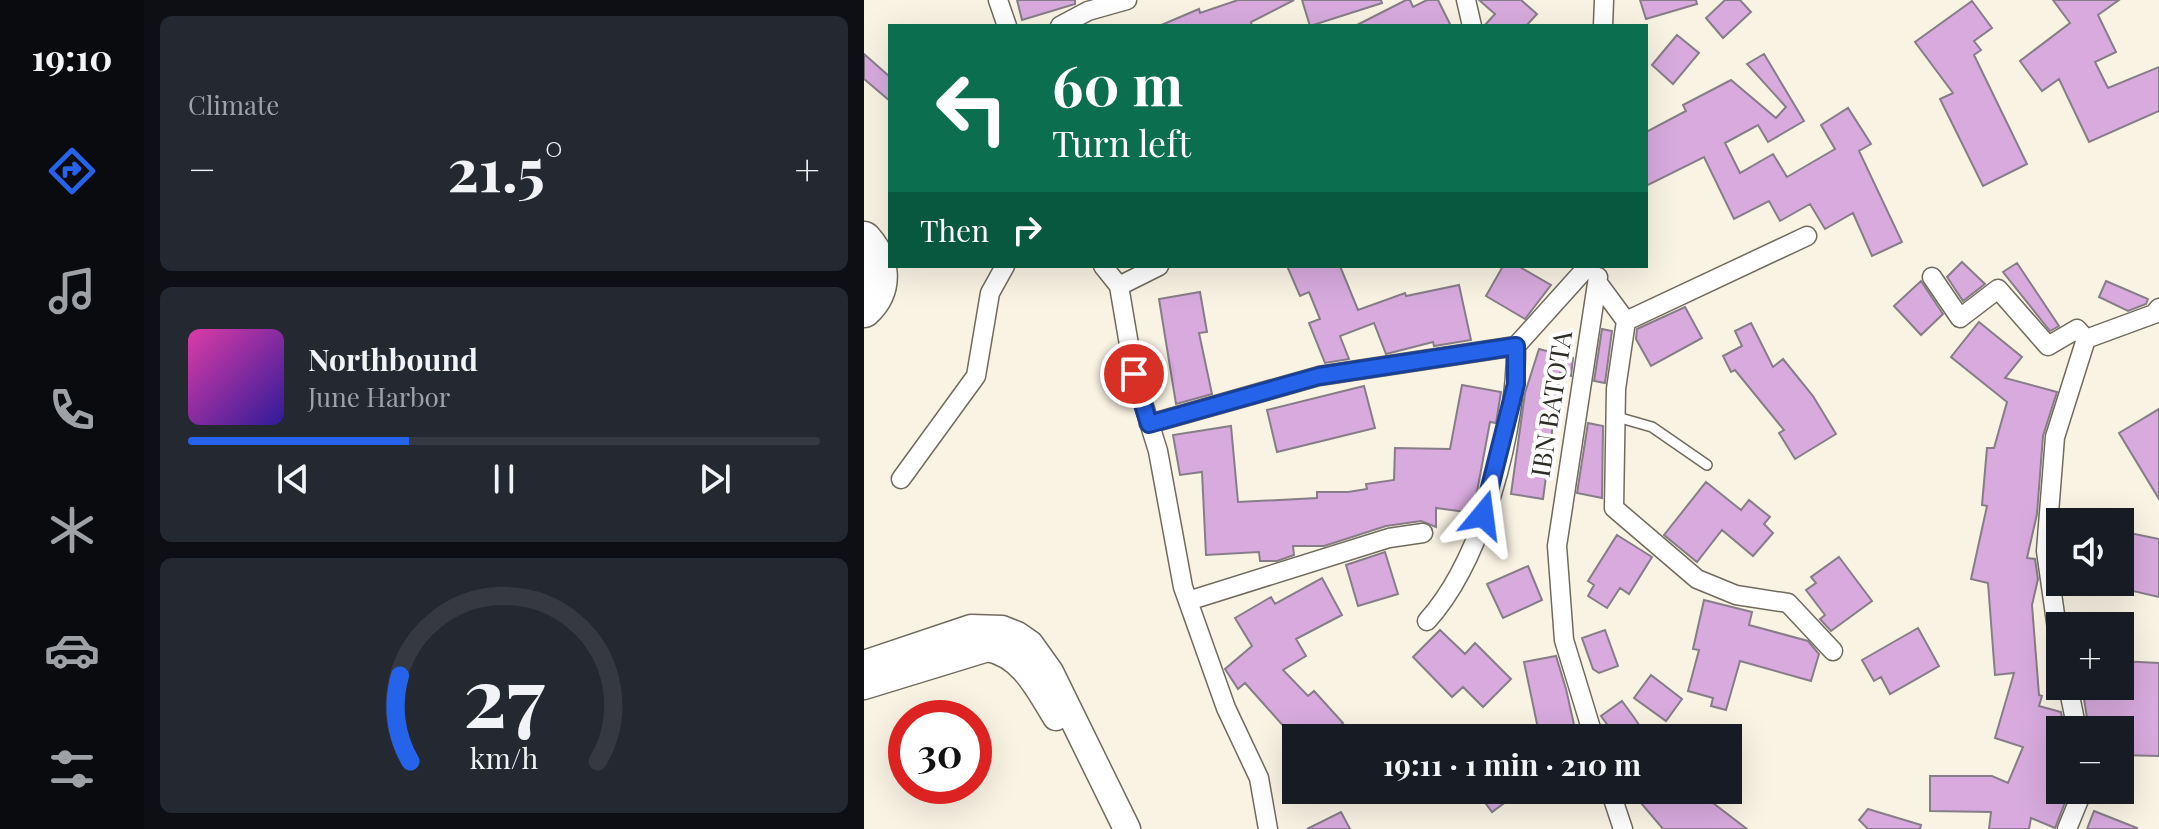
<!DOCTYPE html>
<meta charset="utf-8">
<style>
:root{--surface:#171b24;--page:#242831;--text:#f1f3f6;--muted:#9ea1a6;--line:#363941;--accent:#2563eb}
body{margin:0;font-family:"Playfair Display",serif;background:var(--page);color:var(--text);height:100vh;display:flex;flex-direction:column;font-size:30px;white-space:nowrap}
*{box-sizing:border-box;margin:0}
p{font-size:26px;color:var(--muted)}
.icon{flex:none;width:44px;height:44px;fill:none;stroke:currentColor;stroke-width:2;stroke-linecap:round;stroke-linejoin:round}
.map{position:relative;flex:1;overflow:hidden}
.panel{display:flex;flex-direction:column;gap:16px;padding:16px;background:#0d0f14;width:720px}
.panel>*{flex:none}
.hud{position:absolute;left:24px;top:24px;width:760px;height:244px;border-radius:0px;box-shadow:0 8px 32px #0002;background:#0b6e4f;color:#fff;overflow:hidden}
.controls{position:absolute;left:1182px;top:508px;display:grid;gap:16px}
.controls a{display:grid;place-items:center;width:88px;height:88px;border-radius:0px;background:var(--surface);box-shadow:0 8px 32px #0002;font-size:40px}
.speed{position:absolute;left:24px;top:700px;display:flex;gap:16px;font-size:40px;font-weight:700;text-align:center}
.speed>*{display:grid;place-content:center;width:104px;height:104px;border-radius:50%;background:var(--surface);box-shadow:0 8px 32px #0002;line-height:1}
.speed .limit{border:12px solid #d22;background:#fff;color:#111}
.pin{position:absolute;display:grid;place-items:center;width:68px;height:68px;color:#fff;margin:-34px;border:4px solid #fff;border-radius:50%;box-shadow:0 2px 8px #0007}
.me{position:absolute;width:88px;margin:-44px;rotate:16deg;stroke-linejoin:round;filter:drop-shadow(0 0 6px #0008)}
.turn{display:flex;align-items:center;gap:28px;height:168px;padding:0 32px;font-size:36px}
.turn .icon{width:104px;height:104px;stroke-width:2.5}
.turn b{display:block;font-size:56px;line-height:68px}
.then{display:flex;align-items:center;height:76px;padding:0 32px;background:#0003;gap:16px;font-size:30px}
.big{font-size:60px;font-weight:700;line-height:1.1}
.panel .widget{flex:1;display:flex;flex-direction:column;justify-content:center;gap:12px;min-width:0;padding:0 28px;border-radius:12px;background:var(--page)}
.panel .dial{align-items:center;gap:0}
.dial svg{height:208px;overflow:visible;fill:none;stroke:var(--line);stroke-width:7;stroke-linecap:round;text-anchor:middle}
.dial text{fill:var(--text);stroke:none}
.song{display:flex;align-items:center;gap:24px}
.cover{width:96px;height:96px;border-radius:12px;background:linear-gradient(135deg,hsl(320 70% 55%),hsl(250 70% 35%))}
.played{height:8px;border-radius:4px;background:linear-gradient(90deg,var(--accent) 35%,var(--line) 35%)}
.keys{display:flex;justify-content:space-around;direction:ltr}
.heat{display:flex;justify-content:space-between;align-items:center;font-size:44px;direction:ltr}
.trip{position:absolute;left:418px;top:724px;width:460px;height:80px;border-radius:0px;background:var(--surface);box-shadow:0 8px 32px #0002;font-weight:700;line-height:80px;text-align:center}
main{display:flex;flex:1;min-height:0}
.tabs{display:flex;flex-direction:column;width:144px;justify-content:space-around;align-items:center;background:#090b0e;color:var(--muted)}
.tabs .icon{width:56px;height:56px}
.tabs .current{color:var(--accent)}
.tabs b{font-size:36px;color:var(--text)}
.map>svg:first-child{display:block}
.building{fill:#d8aade;stroke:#877d88;stroke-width:2}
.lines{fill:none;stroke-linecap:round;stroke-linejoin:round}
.lane-casing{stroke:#706b5e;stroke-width:12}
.street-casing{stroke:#706b5e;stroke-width:21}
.secondary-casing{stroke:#706b5e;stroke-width:29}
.highway-casing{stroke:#706b5e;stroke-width:37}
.lane{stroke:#fff;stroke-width:9}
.street{stroke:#fff;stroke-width:18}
.secondary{stroke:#fff;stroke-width:26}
.highway{stroke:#fff;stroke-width:34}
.route-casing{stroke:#184099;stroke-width:20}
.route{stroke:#2563eb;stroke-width:14}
.labels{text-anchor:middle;stroke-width:8;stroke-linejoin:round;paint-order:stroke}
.street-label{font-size:26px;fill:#2e2c26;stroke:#fff}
</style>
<main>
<nav class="tabs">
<b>19:10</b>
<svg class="icon current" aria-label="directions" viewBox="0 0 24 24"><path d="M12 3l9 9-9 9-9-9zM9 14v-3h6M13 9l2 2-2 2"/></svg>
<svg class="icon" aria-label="music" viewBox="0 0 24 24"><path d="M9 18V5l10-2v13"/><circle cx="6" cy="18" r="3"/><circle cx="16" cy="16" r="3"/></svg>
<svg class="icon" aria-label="phone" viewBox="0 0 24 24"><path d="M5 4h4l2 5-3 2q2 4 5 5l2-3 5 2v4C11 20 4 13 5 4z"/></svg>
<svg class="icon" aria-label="climate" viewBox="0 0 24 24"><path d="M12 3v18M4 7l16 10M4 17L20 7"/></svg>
<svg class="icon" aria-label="car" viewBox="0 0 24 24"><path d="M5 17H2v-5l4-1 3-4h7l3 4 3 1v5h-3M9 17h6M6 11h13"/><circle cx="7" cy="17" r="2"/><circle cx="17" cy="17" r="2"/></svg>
<svg class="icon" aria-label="filters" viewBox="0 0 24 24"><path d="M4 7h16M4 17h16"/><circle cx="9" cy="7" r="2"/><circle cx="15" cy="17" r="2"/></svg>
</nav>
<section class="panel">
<div class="widget"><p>Climate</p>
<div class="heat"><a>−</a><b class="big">21.5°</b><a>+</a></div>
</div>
<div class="widget">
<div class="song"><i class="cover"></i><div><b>Northbound</b><p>June Harbor</p></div></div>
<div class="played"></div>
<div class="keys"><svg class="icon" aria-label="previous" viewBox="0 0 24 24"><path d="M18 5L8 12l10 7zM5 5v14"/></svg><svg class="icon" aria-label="pause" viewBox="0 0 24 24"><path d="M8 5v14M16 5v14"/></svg><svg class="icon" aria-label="next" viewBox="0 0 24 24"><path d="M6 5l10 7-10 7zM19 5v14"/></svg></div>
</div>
<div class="widget dial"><svg viewBox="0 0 100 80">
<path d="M14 69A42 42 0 1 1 86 69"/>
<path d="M14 69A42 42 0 0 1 10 36" stroke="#2563eb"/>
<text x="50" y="56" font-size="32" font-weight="700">27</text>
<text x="50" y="72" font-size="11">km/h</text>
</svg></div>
</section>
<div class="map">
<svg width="1295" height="829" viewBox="0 0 1295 829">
<rect width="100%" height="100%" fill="#f9f3e4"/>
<!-- building -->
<path class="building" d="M153,0H211V4L158,20Z
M374,0H430L387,22L388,26H295L335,9L336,13Z
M438,0H517L518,3L446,26Z
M542,0H546L549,7L563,0H574L587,26H491Z
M615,0H657L673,14L662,26H620L631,14Z
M776,0H832L833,4L782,19Z
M861,0H876L887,12L859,38L842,18Z
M1189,0H1255L1234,15L1252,52L1231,62L1244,88L1295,67V111L1225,142L1195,79L1178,91L1156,61L1206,23Z
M1108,1L1128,28L1110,41L1117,50L1110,55L1163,164L1119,186L1076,99L1089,93L1051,42Z
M813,35L835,53L809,84L788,65Z
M0,54L26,77V101L0,79Z
M900,54L940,121L904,142L894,125L861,143L876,173L909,154L923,177L971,149L957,125L984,108L1007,144L995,151L1038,242L1008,256L989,213L961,229L946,204L916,221L905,201L870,219L840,157L782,186V132L822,111L819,105L867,80L912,118L922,107L883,64Z
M1098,262L1121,284L1099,301L1083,277Z
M1153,263L1195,326L1186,331L1139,272Z
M423,266H476L494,310L541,293L542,296L595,285L607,340L570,346L569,342L522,354L510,323L476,336L485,359L461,363L445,323L456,319L445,292L436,296Z
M639,266H654L687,285L661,319L622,296Z
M1057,281L1079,314L1057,335L1030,306Z
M1242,281L1284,299L1282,304L1264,311L1235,297Z
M336,292L343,332L335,333L348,394L312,404L295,299Z
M821,307L838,338L787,366L772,339L773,329Z
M1115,322L1158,357L1141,378L1193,392L1179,436L1173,514L1163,558L1171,559L1174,579L1168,605L1175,695L1178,696L1175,706L1197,712L1199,723L1190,756L1196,759V790H1206L1191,828L1167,818L1165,829H1125L1127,812L1066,811V776H1128L1144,783L1159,747L1131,738L1150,673L1131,675L1124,583L1107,579L1123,506L1118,505L1123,448H1130L1143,402L1087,357Z
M887,323L909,367L919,359L949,396L972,434L931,459L915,433L920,430L871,370L867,372L859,356L878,346L871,331Z
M738,329L748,331L741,383L730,381Z
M675,349L709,358L707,376L696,373L679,499L647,494L661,393Z
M598,385L637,392L632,423L626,422L609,513L572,508V527L557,521L522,526L460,546H429L430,555L413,561H396L395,552L342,555L338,472L316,475L309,435L367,426L374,502L453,498V492H484L503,489L502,484L530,480L531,448L586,449Z
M500,386L511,428L413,452L403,410Z
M1295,409V499L1255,433Z
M724,423L739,426L738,498L713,493Z
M842,482L877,510L885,500L906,517L900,524L909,533L889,556L858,530L833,562L800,535Z
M1256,531L1295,539V597L1256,588Z
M753,535L788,557L765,594L756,588L743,608L724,596L730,585L724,581Z
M521,552L534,594L494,606L482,565Z
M975,557L1008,601L967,631L956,619L961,615L942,590L952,583L947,577Z
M664,566L678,600L639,618L623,584Z
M458,578L478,615L432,639L442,656L419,670L444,696L450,691L479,723L463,738H430L381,683L374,689L361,669L388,646L371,618L407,597L411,604Z
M840,600L888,612L885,625L944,641L955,654L947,681L876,661L862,710L847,706L849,698L824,691L835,650L829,649Z
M1054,628L1075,666L1026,694L1017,677L1010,681L998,660Z
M576,630L601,654L611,643L647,679L619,707L599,687L588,697L549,657Z
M741,630L754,666L735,673L729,669L718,638Z
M692,656L702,689L713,738H676L660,662Z
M1256,661L1295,663V756L1256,755V730H1232L1233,719L1223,718L1218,686H1256Z
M787,675L818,699L802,721L770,698Z
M758,701L769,716L784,738H753L737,716Z
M612,790H658L628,812Z
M766,790H832L883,829H799Z
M1004,809L1057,825L1056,829H1004L995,820Z
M1230,811L1273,828V829H1223Z
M477,812L486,829H443Z"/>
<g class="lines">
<!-- lane casing -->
<g class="lane-casing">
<path id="lane" d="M753,417L788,427L843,465"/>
</g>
<!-- street casing -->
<g class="street-casing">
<path id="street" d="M134,0L143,26
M602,0L608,26
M196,26L224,11L263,0
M739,26L740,0
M239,266L255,286L270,374L294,451L319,587L362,708L395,778L404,829
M1068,277L1096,318L1134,289L1184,346L1213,329L1222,339
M734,283L762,321L752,389L750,508L833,579L872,595L924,603L969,651
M255,286L295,266
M762,321L943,236
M285,424L455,376L652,346L724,266
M37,479L112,376L126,293L141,266
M324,601L525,538L559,533
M563,621C619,559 653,428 652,346
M1196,650L1182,551L1191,437L1222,339L1290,314L1295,308
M1204,686L1213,730
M730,738L700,640L693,546L734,277
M746,790L759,829
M1203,829L1219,790"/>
</g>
<!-- secondary casing -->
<g class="secondary-casing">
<path id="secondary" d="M0,664L107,628L138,629L153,635L166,644L186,672L263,829
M0,686L124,648C159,655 174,688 192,717"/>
</g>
<!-- highway casing -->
<g class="highway-casing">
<path id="highway" d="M0,239C19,260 23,289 0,310"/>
</g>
<!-- lane -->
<use href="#lane" class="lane"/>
<!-- street -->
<use href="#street" class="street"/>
<!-- secondary -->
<use href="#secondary" class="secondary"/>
<!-- highway -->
<use href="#highway" class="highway"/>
</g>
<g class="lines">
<!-- route casing -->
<g class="route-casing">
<path id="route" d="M270,374L285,424L455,376L652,346V384L619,515"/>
</g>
<!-- route -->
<use href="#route" class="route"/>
</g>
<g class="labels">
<!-- street labels -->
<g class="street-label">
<text transform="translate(688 404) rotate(-81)" y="9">IBN BATOTA</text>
</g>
</g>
</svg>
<div class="controls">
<a><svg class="icon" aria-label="sound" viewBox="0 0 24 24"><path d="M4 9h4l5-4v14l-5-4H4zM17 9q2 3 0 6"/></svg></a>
<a>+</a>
<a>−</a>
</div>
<div class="speed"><div class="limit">30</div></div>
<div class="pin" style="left:270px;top:374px;background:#d93025"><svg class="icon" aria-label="arrive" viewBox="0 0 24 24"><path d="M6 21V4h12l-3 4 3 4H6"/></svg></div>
<svg class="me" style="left:619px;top:515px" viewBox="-20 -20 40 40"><path d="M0-17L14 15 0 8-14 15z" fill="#2563eb" stroke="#fff" stroke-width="4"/></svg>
<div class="trip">19:11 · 1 min · 210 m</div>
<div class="hud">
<div class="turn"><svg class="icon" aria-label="left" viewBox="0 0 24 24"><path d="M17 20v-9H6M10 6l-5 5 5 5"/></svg><div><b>60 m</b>Turn left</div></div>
<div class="then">Then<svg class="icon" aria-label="right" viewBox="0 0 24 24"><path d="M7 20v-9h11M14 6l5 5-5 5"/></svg></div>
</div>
</div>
</main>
